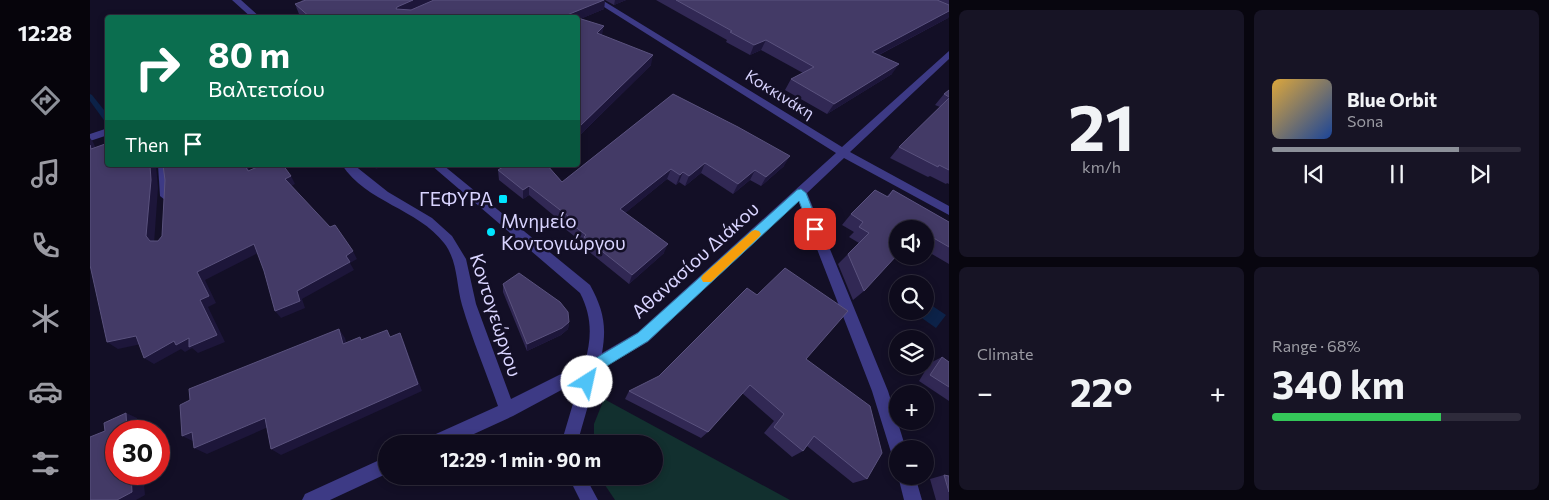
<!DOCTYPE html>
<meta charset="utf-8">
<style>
:root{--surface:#0e0b1c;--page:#171425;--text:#f1f3f6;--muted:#9b9ba3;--line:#2e2b3b;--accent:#8c9099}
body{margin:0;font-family:Commissioner,sans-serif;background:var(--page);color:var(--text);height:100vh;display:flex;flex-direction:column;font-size:19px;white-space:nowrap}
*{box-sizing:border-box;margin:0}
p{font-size:16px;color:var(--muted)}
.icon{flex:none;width:28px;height:28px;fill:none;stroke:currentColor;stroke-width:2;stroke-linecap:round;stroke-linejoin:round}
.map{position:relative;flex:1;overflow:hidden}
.drawer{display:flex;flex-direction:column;gap:10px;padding:10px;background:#08060f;width:600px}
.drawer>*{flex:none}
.hud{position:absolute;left:15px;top:15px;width:475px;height:152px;border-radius:5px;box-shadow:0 2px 8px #0003,0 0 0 1px var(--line);background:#0b6e4f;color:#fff;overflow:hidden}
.fabs{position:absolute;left:799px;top:220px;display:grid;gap:10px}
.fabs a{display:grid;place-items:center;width:45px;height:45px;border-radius:50%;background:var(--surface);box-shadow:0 2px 8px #0003,0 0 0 1px var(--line);font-size:25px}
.speed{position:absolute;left:15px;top:420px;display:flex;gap:10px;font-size:25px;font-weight:700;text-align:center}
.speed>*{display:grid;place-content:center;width:65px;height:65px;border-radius:50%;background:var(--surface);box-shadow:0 2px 8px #0003,0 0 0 1px var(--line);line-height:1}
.speed .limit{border:8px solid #d22;background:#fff;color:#111}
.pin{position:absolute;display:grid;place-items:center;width:42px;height:42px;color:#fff;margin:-21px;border-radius:10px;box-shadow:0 2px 8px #0006}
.me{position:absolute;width:55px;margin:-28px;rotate:35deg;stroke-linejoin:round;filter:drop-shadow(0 0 4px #0008)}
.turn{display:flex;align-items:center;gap:18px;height:105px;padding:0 20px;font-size:22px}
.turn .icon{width:65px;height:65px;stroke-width:2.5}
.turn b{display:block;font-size:35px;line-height:42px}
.then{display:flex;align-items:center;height:48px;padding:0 20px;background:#0003;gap:10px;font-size:19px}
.big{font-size:38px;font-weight:700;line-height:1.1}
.drawer .widget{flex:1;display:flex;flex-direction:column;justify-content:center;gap:8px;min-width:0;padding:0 18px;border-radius:8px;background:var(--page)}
.drawer .dial{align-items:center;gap:0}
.dial b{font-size:65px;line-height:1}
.song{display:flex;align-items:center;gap:15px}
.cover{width:60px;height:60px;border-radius:8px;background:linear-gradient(135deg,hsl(40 70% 55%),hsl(220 70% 35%))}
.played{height:5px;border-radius:2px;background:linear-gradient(90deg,var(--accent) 75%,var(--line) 75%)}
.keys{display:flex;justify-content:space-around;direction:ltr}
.heat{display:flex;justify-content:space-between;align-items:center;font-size:28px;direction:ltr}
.charge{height:8px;border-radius:4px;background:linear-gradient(90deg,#34c759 68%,var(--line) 0)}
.drawer .tiles{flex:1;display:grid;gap:10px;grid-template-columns:repeat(2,1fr)}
.trip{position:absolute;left:288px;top:435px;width:285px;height:50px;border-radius:25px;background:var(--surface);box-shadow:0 2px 8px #0003,0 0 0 1px var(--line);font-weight:700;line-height:50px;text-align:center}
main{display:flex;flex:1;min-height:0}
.menu{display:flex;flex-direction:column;width:90px;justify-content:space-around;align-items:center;background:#06040b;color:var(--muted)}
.menu .icon{width:35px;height:35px}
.menu .current{color:var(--accent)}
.menu b{font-size:22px;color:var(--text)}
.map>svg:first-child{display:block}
.green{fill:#12302f}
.water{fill:#0c2248}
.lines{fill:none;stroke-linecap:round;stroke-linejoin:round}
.stream{fill:#0c2248;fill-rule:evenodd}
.service{fill:#3d3a85;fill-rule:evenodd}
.minor{fill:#3d3a85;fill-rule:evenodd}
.wall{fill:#312854}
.shaded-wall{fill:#1d163a}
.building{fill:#433a66;stroke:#5a527e}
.route{fill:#4fc3f7;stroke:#337fa1}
.slow{fill:#f59e0b}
.poi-dot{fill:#00e5ff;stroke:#130f26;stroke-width:2}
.labels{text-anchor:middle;stroke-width:5;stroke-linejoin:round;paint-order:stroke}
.far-street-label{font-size:16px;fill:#d9d4ff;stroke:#130f26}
.poi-label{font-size:19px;fill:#d9d4ff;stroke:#130f26;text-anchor:end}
.street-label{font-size:19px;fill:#d9d4ff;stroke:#130f26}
</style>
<main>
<nav class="menu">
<b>12:28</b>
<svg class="icon current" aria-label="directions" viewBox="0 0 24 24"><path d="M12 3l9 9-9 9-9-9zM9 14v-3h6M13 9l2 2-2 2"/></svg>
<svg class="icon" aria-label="music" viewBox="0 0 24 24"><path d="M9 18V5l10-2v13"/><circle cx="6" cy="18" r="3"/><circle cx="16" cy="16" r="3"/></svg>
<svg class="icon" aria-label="phone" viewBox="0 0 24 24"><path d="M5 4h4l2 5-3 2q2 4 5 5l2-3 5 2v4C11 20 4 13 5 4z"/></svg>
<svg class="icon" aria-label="climate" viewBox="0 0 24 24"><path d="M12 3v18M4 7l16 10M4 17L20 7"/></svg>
<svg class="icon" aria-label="car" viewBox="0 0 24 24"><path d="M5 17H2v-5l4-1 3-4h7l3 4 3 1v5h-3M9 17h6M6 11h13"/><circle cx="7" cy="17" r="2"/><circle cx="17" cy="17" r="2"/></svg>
<svg class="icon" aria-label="filters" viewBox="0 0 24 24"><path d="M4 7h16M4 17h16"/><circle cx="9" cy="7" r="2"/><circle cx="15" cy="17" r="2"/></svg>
</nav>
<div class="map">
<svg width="859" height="500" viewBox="0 0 859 500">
<rect width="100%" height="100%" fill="#130f26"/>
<!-- green -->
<path class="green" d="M514,399L700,500H525L509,476H564V444H504V424Z"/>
<!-- water -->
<path class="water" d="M835,301L856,315L846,328L822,311H835Z"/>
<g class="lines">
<!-- stream -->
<path class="stream" d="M0,94L2,95L18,115V123H16L0,101Z"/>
<!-- service -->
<path class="service" d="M68,165H78L80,196L75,200L70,196Z"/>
<!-- minor -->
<path class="minor" d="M142,0H151L171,18H162Z
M503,0H512L752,147L859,51V59L760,152L859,206V215L754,158L717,193L798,391L816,449H808V457L802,455L800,449L782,391L708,200L558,342L508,371L487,444H471L490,380L423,416L362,444H335L337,438L408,406C396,372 382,339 372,305C366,284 368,261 354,243C328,209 276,202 252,165H264L298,192L342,218L362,236L376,259L386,304L421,399L495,362C502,337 502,316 490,293L341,165H353L500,285C513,309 517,325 512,353L548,332L746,153Z
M18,128V135L0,141V134Z
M296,457V474L240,500H212L215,494Z
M478,476H495L508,500H490Z
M808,476H825L832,500H814Z"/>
</g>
<!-- wall -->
<path class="wall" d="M211,0H515L514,9L490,19L512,35L561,65L488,137V18H213L209,14L205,4L213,1Z
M515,0H536L524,5Z
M566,0H859V16L858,18L789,55L802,74L737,114L695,90L701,79L713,73L671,50L660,55L636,42L637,40Z
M859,90V184L857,183L856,184L840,176L838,177L800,158L809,147L850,107L845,105L854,94Z
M583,94L694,166L671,186L660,180L643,194L611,173L595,186L589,182L586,185L577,179L535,213L574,253L539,284L492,246L493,243L474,228V224L439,195L433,199L409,180L408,170L414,166L411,165H458V166L472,182Z
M803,190L859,222V264L835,250V229H808L774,291L763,300L748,264L769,243L759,237L764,232L752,225L761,214L797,196Z
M413,284L479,322L478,329L471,335L437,351L413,292Z
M852,357L859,362V401L829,381L840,363Z
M716,359L777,479L763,483L717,446L713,451L702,457L674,433L684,421L652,393L618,432L611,438L535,399L539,391Z
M854,475L859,476V500H846L840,479Z"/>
<!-- shaded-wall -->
<path class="shaded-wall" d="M323,0H348L309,16L306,9L307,7Z
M514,0H515L514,9L488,20L477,15Z
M525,0H536L524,5Z
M859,11V16L858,18L775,62L782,52Z
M514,26L512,35L507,33Z
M676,40L671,50L660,55L664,45Z
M563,55L561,65L488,137V128Z
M809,64L802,74L737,114L744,104Z
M0,138L3,142L10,157L1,149L0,145Z
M700,156L694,166L671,186L676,177Z
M615,163L611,173L595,186L599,176Z
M60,165H66L68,188L64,244L60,241L56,236Z
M155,165H157L164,180L158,171Z
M284,165H294L286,169Z
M581,169L577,179L528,219L530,209Z
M665,170L660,180L643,194L648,184Z
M593,172L589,182L586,185L590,175Z
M201,176L205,184L199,187L195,179Z
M439,186V195L433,199V190Z
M164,244L170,252L115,280L126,303L118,307L135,342L108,353L102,348L95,352L91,349L64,364L54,358L110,300L107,272Z
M578,244L574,253L539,284L542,275Z
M263,251L267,259L260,263L264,270L212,299L215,308L191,318L185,311L207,291Z
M479,322L478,329L471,335L437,351V344Z
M249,329L255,338L259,352L253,344Z
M310,333L314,342L332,391L191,455L181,449Z
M46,336L56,343L28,349L17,342Z
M36,413L47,418L49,431H37Z
M175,418L185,424L117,454L104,448Z
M102,432L105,442L92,436Z
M41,474H53L55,495L46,500H27Z"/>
<!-- building -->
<path class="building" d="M216,0H323L307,7L306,9L321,10L344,0H514L477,15L487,18H221L205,4Z
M586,0H847L859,5V11L782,52L809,64L744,104L701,79L724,67L676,40L664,45L640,32L642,31Z
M488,18L514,26L507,33L563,55L488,128Z
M859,90V97L854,94Z
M583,94L648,127L700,156L676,177L665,170L648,184L615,163L599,176L593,172L590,175L581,169L530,209L578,244L542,275L494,237L496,235L475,219L478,216L439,186L433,190L408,170L416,165H457L472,182Z
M859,98V170L849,165L848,167L809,147Z
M18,143V165H60L61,180L56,236L60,241H68L72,236L75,180L73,165H155L158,171L172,165H193L201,176L195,179L240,227L245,225L263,251L256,256L260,262L207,291L210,301L185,311L174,271L164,244L107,272L119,296L110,300L127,335L99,347V338L86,345L84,341L54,358L46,336L17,342L0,265V145L1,149Z
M785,190L798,197L803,190L859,222V247L835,233V229H808V254L774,291L758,254L779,233L769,227L773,222L761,214Z
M695,268L758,311L716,359L780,406L792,453L777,479L724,436L713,451L684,427L694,414L660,385L618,432L539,391L569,376L657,288L667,295Z
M429,273L470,302L478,312L479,322L472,328L437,344L413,284Z
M249,329L253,344L270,337L271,340L297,330L300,337L310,333L328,384L181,449L175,418L104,448L102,432L92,436L90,405L100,400L99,389Z
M852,357L859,362V387L840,375Z
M36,413L37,431H26V474H41L42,492L27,500H0V437L15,431L14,423Z
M854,475L859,476V492Z"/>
<!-- route -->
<path class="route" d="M711,189L716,193L730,229L729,232H721L709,201L558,341L507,372L502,386L497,388L492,386L490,382L496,364L548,333L707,190Z"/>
<!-- slow -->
<path class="slow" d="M665,230L669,231L671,234L669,237L621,282H613L611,278L613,275L662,231Z"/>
<!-- markers -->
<g class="poi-dot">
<rect x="408" y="194" width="10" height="10" rx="2.5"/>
<circle cx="401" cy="232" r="5"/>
</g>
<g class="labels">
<!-- far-street labels -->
<g class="far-street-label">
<text transform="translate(690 94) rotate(32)" y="6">Κοκκινάκη</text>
</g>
<!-- poi labels -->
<g class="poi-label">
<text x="403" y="206">ΓΕΦΥΡΑ</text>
<text x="411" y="228" text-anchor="start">Μνημείο<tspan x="411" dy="22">Κοντογιώργου</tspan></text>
</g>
<!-- street labels -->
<g class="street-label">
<text transform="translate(605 260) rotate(-42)" y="7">Αθανασίου Διάκου</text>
<text transform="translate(406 315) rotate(72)" y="7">Κοντογεώργου</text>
</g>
</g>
</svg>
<div class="fabs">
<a><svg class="icon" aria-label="sound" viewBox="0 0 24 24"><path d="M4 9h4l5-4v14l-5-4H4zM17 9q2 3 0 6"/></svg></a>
<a><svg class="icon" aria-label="search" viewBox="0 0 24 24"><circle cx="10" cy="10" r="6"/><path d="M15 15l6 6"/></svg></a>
<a><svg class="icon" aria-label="layers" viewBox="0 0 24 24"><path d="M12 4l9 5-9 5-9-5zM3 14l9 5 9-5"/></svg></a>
<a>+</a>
<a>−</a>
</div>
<div class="speed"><div class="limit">30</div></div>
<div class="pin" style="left:725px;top:229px;background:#d93025"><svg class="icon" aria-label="arrive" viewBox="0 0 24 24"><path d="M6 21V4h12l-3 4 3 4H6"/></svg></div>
<svg class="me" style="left:497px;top:382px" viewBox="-20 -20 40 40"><circle r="19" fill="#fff"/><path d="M0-13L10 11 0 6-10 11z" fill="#4fc3f7"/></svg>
<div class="trip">12:29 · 1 min · 90 m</div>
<div class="hud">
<div class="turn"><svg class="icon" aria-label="right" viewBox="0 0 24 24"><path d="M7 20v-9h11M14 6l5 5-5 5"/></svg><div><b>80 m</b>Βαλτετσίου</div></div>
<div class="then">Then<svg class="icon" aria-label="arrive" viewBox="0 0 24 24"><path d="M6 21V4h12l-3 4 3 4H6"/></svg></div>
</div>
</div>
<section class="drawer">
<div class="tiles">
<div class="widget dial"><b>21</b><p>km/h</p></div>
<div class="widget">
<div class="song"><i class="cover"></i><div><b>Blue Orbit</b><p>Sona</p></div></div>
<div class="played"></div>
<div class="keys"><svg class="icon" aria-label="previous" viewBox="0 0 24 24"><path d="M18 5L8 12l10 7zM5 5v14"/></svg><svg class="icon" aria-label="pause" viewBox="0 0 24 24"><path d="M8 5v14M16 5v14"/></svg><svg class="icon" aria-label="next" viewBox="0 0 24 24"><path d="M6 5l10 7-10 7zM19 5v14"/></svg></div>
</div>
<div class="widget"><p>Climate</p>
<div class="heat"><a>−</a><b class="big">22°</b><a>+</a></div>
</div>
<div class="widget"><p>Range · 68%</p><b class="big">340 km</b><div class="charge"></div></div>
</div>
</section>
</main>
